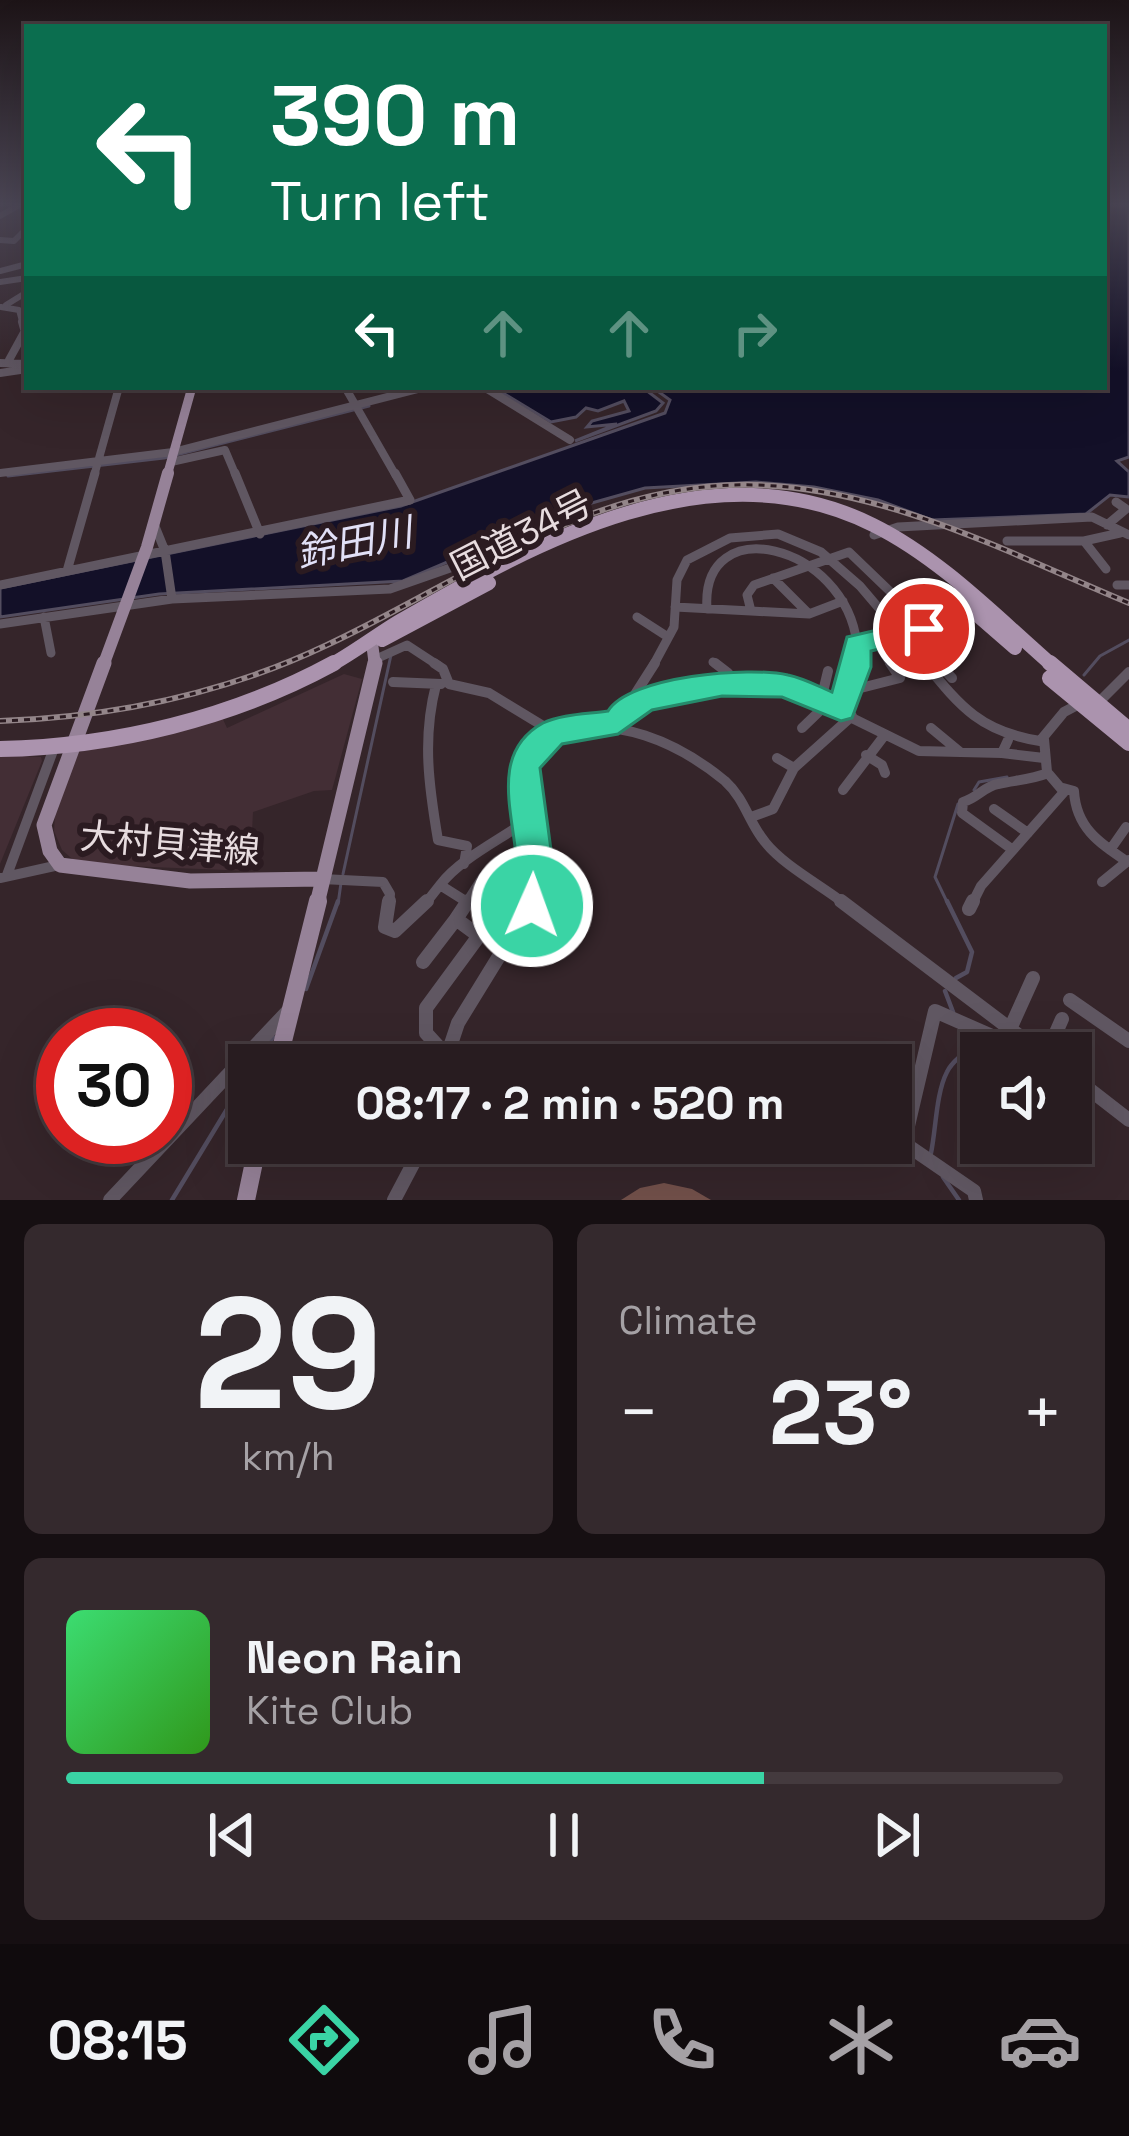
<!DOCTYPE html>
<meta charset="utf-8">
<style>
:root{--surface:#281c20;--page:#34292d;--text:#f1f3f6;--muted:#a5a1a5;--line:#443a3e;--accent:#3ad4a5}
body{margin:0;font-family:"Space Grotesk","Noto Sans JP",sans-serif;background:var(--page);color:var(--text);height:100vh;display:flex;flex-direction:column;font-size:45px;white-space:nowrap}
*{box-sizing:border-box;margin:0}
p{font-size:39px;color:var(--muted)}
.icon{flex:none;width:66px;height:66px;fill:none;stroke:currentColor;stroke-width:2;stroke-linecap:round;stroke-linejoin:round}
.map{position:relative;height:1200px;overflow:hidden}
.panel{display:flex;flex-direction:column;gap:24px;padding:24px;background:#160f12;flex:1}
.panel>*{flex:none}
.hud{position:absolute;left:24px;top:24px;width:1083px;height:366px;border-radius:0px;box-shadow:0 12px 48px #0002,0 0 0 3px var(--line);background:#0b6e4f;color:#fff;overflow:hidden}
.buttons{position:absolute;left:960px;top:1032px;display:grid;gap:24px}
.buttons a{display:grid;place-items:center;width:132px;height:132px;border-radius:0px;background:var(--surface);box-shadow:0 12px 48px #0002,0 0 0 3px var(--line);font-size:60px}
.speed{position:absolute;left:36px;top:1008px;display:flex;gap:24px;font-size:60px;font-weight:700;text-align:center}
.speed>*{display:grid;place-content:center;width:156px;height:156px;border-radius:50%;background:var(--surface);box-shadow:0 12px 48px #0002,0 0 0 3px var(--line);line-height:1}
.speed .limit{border:18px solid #d22;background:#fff;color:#111}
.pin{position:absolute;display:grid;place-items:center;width:102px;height:102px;color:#fff;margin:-51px;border:6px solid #fff;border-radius:50%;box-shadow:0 3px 12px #0007}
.me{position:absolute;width:132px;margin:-66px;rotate:2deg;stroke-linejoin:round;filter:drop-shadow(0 0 9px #0008)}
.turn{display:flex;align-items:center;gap:42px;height:252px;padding:0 48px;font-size:54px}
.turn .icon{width:156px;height:156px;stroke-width:2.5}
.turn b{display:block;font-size:84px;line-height:102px}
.lanes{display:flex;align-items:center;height:114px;padding:0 48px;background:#0003;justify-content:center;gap:60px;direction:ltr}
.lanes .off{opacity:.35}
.big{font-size:90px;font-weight:700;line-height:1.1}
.panel .tile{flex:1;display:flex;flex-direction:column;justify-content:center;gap:18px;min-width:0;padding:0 42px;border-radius:18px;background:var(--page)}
.panel .dial{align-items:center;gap:0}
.dial b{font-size:156px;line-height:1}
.song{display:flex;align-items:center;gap:36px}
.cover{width:144px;height:144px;border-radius:18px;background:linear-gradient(135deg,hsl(140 70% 55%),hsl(110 70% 35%))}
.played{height:12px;border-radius:6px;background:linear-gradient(90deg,var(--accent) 70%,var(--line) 70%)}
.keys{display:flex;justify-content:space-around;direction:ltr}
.heat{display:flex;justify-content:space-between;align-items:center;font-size:66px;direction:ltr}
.panel .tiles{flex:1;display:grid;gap:24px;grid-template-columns:1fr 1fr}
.tile:last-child{grid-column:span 2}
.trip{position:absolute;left:228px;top:1044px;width:684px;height:120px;border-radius:0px;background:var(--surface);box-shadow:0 12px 48px #0002,0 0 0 3px var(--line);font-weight:700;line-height:120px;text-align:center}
.menu{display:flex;height:192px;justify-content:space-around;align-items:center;background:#100b0d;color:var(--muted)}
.menu .icon{width:84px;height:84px}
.menu .on{color:var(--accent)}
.menu b{font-size:54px;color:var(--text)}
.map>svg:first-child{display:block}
.built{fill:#432e35}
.water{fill:#131028;stroke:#534d5f;stroke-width:3}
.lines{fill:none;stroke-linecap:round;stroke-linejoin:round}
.stream-far1{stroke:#534d5f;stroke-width:3}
.stream{stroke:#534d5f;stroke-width:4.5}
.building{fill:#72504a}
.minor-far4{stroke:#605762;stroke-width:6}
.minor-far3{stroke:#605762;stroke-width:8}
.minor-far2{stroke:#605762;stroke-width:9}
.minor-far1{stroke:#605762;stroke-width:10}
.minor{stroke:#605762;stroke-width:14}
.major-far3{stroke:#968298;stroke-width:9}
.major-far2{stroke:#968298;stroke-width:12}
.major-far1{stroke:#968298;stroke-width:15}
.major{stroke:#968298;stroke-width:18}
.highway-far1{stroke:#ab93ae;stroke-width:14}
.highway{stroke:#ab93ae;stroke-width:16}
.rail-casing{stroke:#938589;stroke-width:6}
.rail{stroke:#2b1b21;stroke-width:3;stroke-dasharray:6;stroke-linecap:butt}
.route{fill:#3ad4a5;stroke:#268a6b;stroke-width:3}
.labels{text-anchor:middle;stroke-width:12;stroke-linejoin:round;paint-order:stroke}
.street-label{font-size:36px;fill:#e7dcdf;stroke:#2b1b21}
.water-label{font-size:39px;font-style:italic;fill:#e1e0f7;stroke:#2b1b21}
</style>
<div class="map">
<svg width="1129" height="1200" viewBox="0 0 1129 1200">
<rect width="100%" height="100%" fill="#35252a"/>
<!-- built -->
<path class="built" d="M344,674L362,679L332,790L314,791L253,812L250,871L78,864L62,850L54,831L55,814L76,753L221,715L227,728Z
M0,755L41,757L42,761L0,864Z"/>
<!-- water -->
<path class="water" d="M1104,203H1129V457L1117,461L1129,472V497L1110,495L1086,514L932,520L878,500L814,487L756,482L645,488L574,508L485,554L459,557L403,581L159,594L0,617V588L401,506L665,413L670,400L652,387H1104Z
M493,387H642L663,403L656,411L575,441L617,424L587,427L592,421L629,411L624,401L598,411L586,408L576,417L551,422Z"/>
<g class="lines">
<!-- stream-far1 -->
<path class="stream-far1" d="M424,391L440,387
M8,476L164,458L369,406
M1084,675L1100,656L1129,640
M974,790L979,782L1007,777
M343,874L391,655
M338,904L341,883
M948,904L935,877L958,804"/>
<!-- stream -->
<path class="stream" d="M947,901L972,952L967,972L956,978
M306,989L338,901
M945,991L953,1012
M254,1065L273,1037
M931,1153C936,1129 936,1093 947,1072C956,1053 975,1056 963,1031
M943,1177L959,1200
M172,1200L249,1073"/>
</g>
<!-- building -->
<path class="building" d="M664,1183L692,1189L711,1200H621L640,1188Z"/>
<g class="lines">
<!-- minor-far4 -->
<path class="minor-far4" d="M0,216L23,203
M0,240L14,241L27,228
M0,271L27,264
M0,282L27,278
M6,305L27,292
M1,307L19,310L23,325"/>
<!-- minor-far3 -->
<path class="minor-far3" d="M22,322L24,329
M9,360L26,329
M0,363L27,364
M0,373L27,369
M345,387L396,476
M484,387L570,440
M171,462L225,450L236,476
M0,473L173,452L426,387
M94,476L119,387"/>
<!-- minor-far2 -->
<path class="minor-far2" d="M235,473L260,534
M154,524L165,551L172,599
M1107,525L1126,509L1116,502
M874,535L898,527L1092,517L1129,535
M1007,541H1084L1120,533
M1084,541L1106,569
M67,571L95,473
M0,585L410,500L395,473
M1117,585H1129
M675,607L751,611L747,595L754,585L849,552L927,627L857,644L856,666
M707,609C700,509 845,543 857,644
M751,611L809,614L773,578
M809,614L843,601
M44,617L51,653
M637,617L668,637
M0,624L172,599L390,589L473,560
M928,631L917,640L941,666
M876,641L892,666
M376,659L407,645L439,666
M713,662L719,666
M653,666L674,627L677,580L687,560L730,538L778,534L821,552L860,586L928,666"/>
<!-- minor-far1 -->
<path class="minor-far1" d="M434,663L443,669L449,684L489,693L553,732
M715,663L728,673L722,684
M925,663C961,708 982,732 1040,741L1064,712L1083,702
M938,663L952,678
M393,682L441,684
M436,685C422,738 429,787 438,840L467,846L464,864
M849,691L900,678L890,663
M821,700L828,671
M1097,704L1129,672
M628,708L709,685H785L919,751L1002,753L1008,740
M841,709L856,663
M618,721L655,663
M802,728L828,703
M931,728L960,752
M1002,753L1044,758
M866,755L882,765L885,773
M777,758L794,768
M1063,788L1074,791C1076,827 1098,842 1126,861
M843,790L884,736
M994,809L1028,833
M754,816L773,809L794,768L852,716
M1013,850L962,813L963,802C977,798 985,786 998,784C1016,780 1030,780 1048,773
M1110,850L1126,827
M7,875L54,748
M0,878L59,865
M322,879L383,882L390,894L389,904
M1102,882L1129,860
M440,885C461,858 500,840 529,819
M425,904L440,885L467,902
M466,904L483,877
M532,904C541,858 512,798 529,758C534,746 544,739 556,735C614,713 679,743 725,781C745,799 749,823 765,842C784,866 821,885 845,904
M972,904L981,886L1064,792L1047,772L1044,739"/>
<!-- minor -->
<path class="minor" d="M389,901L385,927L395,931L427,901
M841,901L1042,1053
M969,909L973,901
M456,919L468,901
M423,962L456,919L479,936
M1070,1000L1129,1041
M1010,1029L1033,978
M1047,1053L1062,1019
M446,1055L426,1033V1008L495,914L518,930
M444,1065L458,1023L533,901
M1071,1075L1129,1120
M110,1200L287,1012
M394,1200L424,1143
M976,1200L974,1191L904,1143L935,1011L1017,1047L1027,1042"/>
<!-- major-far3 -->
<path class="major-far3" d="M167,476L192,387"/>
<!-- major-far2 -->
<path class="major-far2" d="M372,643L375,666
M103,666L147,547L168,473"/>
<!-- major-far1 -->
<path class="major-far1" d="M104,663L44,825L50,851L60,865L190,881L321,879
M317,904L375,663"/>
<!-- major -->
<path class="major" d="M277,1065L318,901
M246,1200L258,1143"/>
<!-- highway-far1 -->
<path class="highway-far1" d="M954,595L1015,648
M382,640L489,583
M329,666C353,653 375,636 398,622C536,542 712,444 873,525C940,558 997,617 1053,666"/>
<!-- highway -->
<path class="highway" d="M1050,663L1129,730
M1050,678L1129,743
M0,749C115,747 233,718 334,663"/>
<!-- rail casing -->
<g class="rail-casing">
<path id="rail" d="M0,721C113,717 224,694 327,645C468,579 593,480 757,485C888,489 1011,554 1129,603"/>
</g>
<!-- rail -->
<use href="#rail" class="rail"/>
</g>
<!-- sky -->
<linearGradient id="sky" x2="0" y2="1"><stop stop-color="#1d1417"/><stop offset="0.55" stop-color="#4b4655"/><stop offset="1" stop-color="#4b4655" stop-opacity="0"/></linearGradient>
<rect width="1129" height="371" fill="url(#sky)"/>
<!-- route -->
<path class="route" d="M924,619L934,622L938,629L934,636L871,651V667L852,718L841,721L782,697L722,696L652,710L618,734L562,744L540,768L556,887L545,918L532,924L519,918L513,906C533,848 474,761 543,723C561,714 588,714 608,711C629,676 750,666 788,675C803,678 818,686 832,692L847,637Z"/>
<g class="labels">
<!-- street labels -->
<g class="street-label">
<text transform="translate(521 534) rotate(-27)" y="13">国道34号</text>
<text transform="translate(170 843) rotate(5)" y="13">大村貝津線</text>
</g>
<!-- water labels -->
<g class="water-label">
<text transform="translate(354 542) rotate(-11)" y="14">鈴田川</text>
</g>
</g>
</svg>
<div class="buttons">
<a><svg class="icon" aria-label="sound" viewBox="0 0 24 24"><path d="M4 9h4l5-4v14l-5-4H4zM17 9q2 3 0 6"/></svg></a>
</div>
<div class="speed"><div class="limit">30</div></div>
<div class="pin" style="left:924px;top:629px;background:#d93025"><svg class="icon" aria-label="arrive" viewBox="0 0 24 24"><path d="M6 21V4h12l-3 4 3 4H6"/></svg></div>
<svg class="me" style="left:532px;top:906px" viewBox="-20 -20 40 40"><circle r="17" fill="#3ad4a5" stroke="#fff" stroke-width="3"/><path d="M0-11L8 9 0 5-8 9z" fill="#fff"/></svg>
<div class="trip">08:17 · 2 min · 520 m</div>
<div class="hud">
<div class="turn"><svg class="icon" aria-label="left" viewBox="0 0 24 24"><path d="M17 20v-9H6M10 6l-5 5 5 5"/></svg><div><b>390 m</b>Turn left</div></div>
<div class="lanes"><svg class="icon" aria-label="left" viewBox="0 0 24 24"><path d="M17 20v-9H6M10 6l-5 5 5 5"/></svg><svg class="icon off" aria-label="ahead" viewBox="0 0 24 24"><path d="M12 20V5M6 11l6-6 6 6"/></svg><svg class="icon off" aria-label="ahead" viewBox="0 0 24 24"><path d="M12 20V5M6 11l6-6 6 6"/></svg><svg class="icon off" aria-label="right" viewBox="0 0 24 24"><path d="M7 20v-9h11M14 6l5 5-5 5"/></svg></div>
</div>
</div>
<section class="panel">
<div class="tiles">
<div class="tile dial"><b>29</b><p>km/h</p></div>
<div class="tile"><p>Climate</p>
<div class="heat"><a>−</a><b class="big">23°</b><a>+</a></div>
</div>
<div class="tile">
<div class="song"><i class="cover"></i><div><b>Neon Rain</b><p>Kite Club</p></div></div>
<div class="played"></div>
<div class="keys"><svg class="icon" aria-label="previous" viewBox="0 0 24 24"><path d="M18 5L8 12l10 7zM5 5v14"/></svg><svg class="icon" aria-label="pause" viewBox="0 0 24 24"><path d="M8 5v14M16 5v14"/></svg><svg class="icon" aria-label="next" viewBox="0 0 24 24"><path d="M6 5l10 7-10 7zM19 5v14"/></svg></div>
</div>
</div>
</section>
<nav class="menu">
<b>08:15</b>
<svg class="icon on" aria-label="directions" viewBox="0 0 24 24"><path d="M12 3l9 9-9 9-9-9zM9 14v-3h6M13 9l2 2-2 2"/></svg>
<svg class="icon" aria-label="music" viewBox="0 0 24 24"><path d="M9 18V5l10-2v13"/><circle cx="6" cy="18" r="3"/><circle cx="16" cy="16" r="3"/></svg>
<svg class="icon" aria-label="phone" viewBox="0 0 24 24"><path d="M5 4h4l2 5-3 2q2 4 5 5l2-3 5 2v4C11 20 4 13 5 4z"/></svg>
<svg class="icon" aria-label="climate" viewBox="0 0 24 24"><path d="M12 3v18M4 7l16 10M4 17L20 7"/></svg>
<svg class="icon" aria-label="car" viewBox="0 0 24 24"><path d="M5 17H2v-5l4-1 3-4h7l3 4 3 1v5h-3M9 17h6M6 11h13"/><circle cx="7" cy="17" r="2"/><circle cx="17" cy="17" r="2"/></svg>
</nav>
